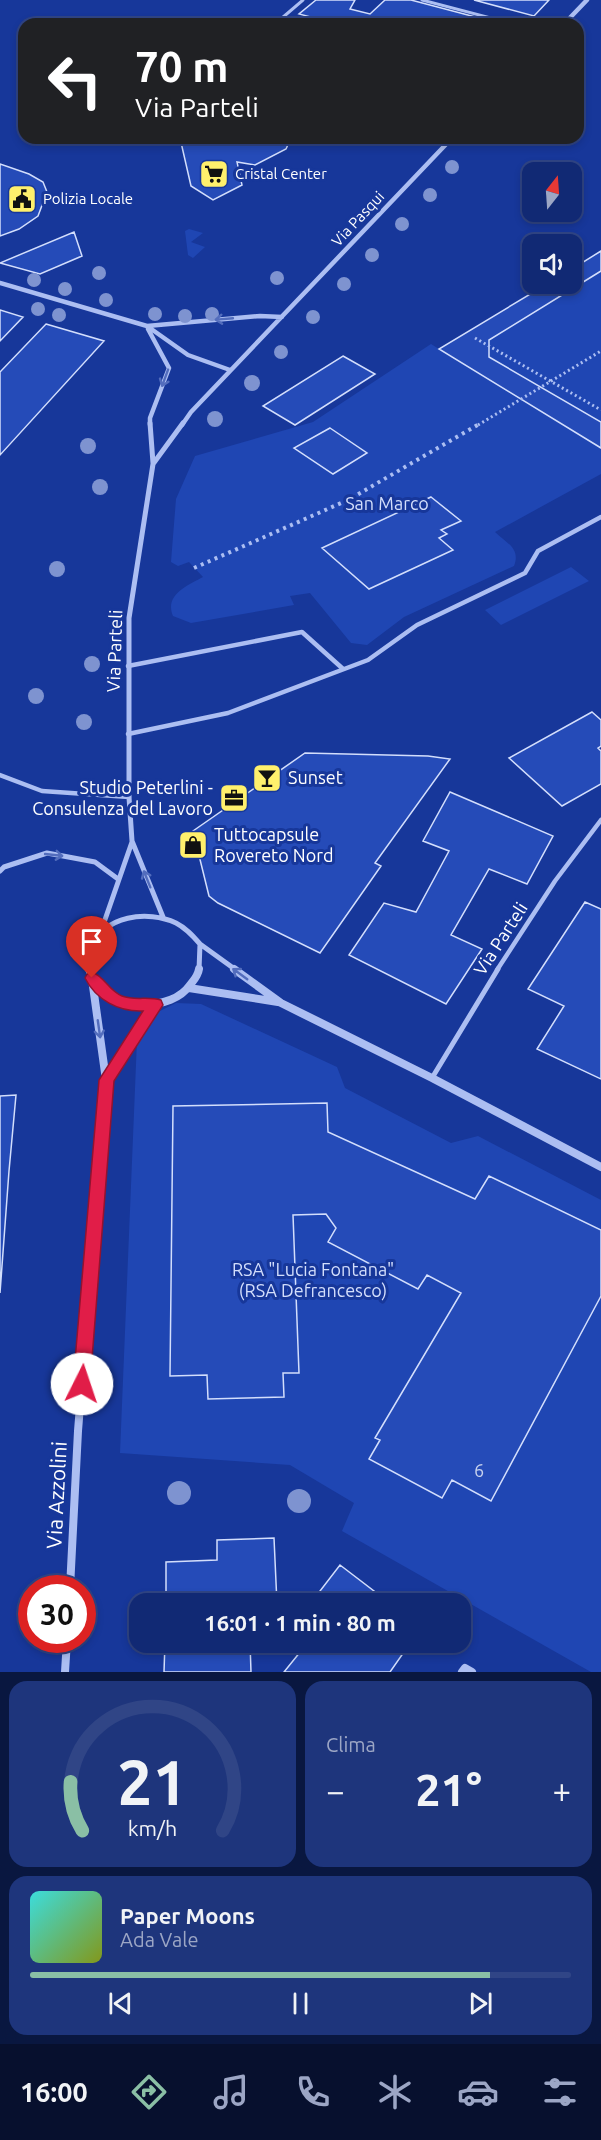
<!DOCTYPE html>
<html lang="it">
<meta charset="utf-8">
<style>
:root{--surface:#112974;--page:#1e357c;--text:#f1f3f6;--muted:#9ca6c5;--line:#304586;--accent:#8abfa5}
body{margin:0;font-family:Ubuntu,sans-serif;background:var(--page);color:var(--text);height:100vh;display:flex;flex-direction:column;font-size:22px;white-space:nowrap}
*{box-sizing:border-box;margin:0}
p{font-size:20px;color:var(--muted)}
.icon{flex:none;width:33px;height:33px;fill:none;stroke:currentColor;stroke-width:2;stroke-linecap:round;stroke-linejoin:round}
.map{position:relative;height:1672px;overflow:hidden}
.details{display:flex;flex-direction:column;gap:9px;padding:9px;background:#091740;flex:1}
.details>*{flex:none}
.guide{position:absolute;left:18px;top:18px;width:566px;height:126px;border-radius:18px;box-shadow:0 3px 9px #0003,0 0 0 2px var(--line);background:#202124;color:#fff;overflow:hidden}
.needle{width:39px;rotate:17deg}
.fabs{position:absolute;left:522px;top:162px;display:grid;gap:12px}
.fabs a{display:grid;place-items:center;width:60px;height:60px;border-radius:12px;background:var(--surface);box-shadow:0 3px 9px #0003,0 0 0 2px var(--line);font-size:30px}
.speed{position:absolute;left:18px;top:1575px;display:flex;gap:12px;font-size:30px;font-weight:700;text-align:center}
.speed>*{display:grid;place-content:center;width:78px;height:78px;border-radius:50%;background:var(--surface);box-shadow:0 3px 9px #0003,0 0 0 2px var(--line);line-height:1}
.speed .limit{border:9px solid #d22;background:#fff;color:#111}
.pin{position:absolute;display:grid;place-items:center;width:51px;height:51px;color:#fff;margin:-62px -26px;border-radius:50% 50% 50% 0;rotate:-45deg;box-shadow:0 0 6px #0007}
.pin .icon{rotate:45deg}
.me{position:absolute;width:66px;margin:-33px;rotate:4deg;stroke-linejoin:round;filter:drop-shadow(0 0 4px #0008)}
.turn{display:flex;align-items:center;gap:21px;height:126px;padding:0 18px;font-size:27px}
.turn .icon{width:78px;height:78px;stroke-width:2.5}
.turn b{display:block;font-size:42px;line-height:51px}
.big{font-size:45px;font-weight:600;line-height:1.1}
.details .widget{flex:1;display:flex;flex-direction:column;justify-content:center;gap:9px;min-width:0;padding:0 21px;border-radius:18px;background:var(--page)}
.details .dial{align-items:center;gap:0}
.dial svg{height:156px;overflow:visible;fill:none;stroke:var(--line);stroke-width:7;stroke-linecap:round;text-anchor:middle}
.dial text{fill:var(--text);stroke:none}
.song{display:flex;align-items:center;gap:18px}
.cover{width:72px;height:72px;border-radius:9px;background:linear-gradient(135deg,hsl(180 70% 55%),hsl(70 70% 35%))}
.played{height:6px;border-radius:3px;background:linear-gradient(90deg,var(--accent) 85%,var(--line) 85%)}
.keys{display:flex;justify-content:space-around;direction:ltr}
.heat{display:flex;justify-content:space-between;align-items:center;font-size:33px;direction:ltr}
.details .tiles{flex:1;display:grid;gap:9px;grid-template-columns:1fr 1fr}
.widget:last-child{grid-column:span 2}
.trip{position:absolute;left:129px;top:1593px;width:342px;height:60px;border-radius:18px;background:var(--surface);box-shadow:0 3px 9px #0003,0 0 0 2px var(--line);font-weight:600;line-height:60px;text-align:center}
.menu{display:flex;height:96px;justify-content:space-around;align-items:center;background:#07102e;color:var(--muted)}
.menu .icon{width:42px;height:42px}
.menu .on{color:var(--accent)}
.menu b{font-size:27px;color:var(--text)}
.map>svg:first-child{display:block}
.green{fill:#1f46b3}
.building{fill:#254bb8;stroke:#d3defc;stroke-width:1.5}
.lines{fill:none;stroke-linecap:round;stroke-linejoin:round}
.path-far1{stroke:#acbef2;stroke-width:3;stroke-dasharray:2 3;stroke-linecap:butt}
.path{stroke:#acbef2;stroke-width:4;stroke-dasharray:3 4.5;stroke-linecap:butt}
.lane-far2{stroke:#acbef2;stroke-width:3}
.lane-far1{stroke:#acbef2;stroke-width:4.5}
.lane{stroke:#acbef2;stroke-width:5}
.street-far2{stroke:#acbef2;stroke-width:4.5}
.street-far1{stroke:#acbef2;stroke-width:5}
.street{stroke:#acbef2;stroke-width:8}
.tree{fill:#7e93d0}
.oneway{stroke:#536dbd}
.route{fill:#e11d48;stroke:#92132f;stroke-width:1.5}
.labels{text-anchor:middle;stroke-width:6;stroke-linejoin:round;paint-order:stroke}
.far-poi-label{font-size:15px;fill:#fff;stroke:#17379a;text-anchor:start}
.far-street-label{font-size:15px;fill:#fff;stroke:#17379a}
.park-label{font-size:18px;fill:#d3defc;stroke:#17379a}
.street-label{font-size:18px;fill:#fff;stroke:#17379a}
.poi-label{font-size:18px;fill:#fff;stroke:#17379a;text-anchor:start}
.near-number-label{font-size:18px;fill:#c8d2ed}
.near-street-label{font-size:21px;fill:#fff;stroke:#17379a}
</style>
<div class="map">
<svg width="601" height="1672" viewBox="0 0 601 1672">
<rect width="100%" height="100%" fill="#17379a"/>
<!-- green -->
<path class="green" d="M189,229L203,233L191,242L205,247L193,258L188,255L185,231Z
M601,251V474L495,532C506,543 521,548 514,566L404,617L367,645L351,643L310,593L290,596L294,605L191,623L173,616C164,595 188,585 203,577L189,562L178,566L171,562L176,499L195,456L313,422L431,344L439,349L547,284H572V269Z
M571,567L589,581L501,625L485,610Z
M176,1003L201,1004L337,1067L345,1088L451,1143L478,1136L601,1200V1672H591L342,1531L354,1503L290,1465L120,1453L137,1040L158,1012Z"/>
<!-- building -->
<path class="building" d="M316,0H355L350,9L370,14L385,0H411L502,24H337L299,14Z
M474,0H549L534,16Z
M180,138H291L286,149L255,165L237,162L242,185L213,200L191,186Z
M0,164L29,174L43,182L47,192L38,216L19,229L0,236Z
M74,232L82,256L40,274L0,263Z
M601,251V271L489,340V357L601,422V448L439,349L547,284H572V269Z
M0,310L23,317L0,341Z
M46,324L104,341L0,455V372Z
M343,356L375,374L295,425L263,406Z
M330,428L367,453L333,474L294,448Z
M431,497L461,521L441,530L447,534L439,538L453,550L369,589L322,548Z
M592,712L601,720V746L598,748L601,751V784L562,806L509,758Z
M305,753L428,756L450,759L375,863L381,866L320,953L218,903L209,896L193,831Z
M450,792L553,836L527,884L489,869L451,935L482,949L446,1004L349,955L384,903L416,912L449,851L423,841Z
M585,902L601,909V1079L537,1049L564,1006L528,989Z
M16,1095L9,1171L0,1293V1096Z
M327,1103L328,1132L475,1199L489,1176L601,1230V1296L491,1501L452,1480L442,1498L369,1459L380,1440L375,1438L461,1293L427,1275L418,1289L328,1242L336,1228L326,1214L293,1215L299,1373H283L284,1397L208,1399L207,1375L170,1376L173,1106Z
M274,1538L277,1604H166V1562L217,1560V1540Z
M340,1565L387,1601L385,1604H310Z
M165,1642H250L251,1672H164Z
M301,1642H411L390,1672H284L305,1646Z"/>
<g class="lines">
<!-- path-far1 -->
<path class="path-far1" d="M475,338L601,410
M478,425L601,351"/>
<!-- path -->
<path class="path" d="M194,568L348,500L481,423"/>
<!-- lane-far2 -->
<path class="lane-far2" d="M422,0L514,24
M282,18L303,0"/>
<!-- lane-far1 -->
<path class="lane-far1" d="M128,666L302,632L342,668
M128,734L228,713L368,660L417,625L525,573L538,551L601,517
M0,775L42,791L129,797
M497,970L555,881L601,820"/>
<!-- lane -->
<path class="lane" d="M432,1078L498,969"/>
<!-- street-far2 -->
<path class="street-far2" d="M564,24L587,0
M0,283L147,326L188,355L230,370
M147,326L260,316L282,317
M148,329L169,368L150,418V425
M182,425L191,412L452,138"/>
<!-- street-far1 -->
<path class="street-far1" d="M150,423L153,463
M0,871L4,867L47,853L95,862L118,879
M163,917L132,841L129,797V618L153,464L183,423
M100,934L132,842
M200,944L236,970
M90,970C87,963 91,956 93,948C103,915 148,910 176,923C186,928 193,936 200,944
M199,970L200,944"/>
<!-- street -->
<path class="street" d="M89,969C91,974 93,982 97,986C119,1009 171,1012 190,985C194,980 198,976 199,969
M234,969L281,1003L432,1078L601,1167
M189,988L278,1002
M106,1079L155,1005
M70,1588L78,1431L106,1080L92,979
M65,1672L67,1640
M462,1672L465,1668L472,1672"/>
</g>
<!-- trees -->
<g class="tree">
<circle cx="452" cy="167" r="7"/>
<circle cx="430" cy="195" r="7"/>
<circle cx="402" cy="224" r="7"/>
<circle cx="372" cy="255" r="7"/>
<circle cx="99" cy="273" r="7"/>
<circle cx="277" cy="278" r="7"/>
<circle cx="34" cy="280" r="7"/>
<circle cx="344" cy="284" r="7"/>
<circle cx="65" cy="289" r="7"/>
<circle cx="106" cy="300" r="7"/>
<circle cx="38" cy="309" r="7"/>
<circle cx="155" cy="314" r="7"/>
<circle cx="212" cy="314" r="7"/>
<circle cx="59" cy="315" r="7"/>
<circle cx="185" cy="316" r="7"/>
<circle cx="313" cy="317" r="7"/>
<circle cx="281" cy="352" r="7"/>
<circle cx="252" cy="383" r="8"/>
<circle cx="215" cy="419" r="8"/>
<circle cx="88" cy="446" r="8"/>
<circle cx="100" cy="487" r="8"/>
<circle cx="57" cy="569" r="8"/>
<circle cx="92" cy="664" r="8"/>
<circle cx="36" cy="696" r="8"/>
<circle cx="84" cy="722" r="8"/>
<circle cx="179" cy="1493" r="12"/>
<circle cx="299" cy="1501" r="12"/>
</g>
<!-- one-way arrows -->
<defs><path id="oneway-shaft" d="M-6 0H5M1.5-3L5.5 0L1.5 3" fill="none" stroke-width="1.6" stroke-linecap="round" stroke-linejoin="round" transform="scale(1.5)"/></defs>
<g class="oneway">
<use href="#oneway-shaft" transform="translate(224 319) rotate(175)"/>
<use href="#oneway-shaft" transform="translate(165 378) rotate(110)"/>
<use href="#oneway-shaft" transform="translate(54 855) rotate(6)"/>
<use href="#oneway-shaft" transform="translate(147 879) rotate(-112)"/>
<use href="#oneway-shaft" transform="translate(240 974) rotate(-144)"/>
<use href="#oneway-shaft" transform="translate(99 1029) rotate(82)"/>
</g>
<!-- route -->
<path class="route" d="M92,972C104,976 109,991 122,996C135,1001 148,996 161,1000L163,1005L114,1081L90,1384L88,1390L82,1392L76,1390L73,1384L99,1080L143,1011C119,1012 96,1000 85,978L87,974Z"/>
<!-- icons -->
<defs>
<g id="supermarket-square" transform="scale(1.5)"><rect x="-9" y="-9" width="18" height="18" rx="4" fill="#fff06c" stroke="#17379a"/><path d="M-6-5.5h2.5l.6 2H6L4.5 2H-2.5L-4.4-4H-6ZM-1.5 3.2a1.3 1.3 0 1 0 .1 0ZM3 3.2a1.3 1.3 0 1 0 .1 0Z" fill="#111"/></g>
<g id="civic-square" transform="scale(1.5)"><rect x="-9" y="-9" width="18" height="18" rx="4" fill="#fff06c" stroke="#17379a"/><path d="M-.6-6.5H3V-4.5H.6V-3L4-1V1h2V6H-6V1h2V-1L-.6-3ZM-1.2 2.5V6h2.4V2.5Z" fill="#111"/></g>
<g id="bar-square" transform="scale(1.5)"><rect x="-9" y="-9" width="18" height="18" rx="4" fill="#fff06c" stroke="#17379a"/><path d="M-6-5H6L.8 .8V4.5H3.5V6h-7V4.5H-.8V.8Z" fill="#111"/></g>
<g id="office-square" transform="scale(1.5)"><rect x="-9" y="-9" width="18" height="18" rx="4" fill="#fff06c" stroke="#17379a"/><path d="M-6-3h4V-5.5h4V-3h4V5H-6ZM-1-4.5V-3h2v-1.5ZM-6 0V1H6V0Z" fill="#111"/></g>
<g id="shop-square" transform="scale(1.5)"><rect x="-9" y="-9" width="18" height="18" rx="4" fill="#fff06c" stroke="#17379a"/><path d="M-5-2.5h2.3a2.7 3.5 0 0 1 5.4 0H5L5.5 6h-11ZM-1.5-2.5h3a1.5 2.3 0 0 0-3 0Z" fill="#111"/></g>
</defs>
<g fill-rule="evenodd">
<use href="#supermarket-square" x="214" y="174"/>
<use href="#civic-square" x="22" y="199"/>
<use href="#bar-square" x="267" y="778"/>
<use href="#office-square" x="234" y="798"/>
<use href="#shop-square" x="193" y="845"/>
</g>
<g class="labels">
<!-- far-poi labels -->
<g class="far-poi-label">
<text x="235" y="179">Cristal Center</text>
<text x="43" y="204">Polizia Locale</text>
</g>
<!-- far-street labels -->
<g class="far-street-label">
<text transform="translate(358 219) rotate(-47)" y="5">Via Pasqui</text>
</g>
<!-- park labels -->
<g class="park-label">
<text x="387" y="510">San Marco</text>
<text x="313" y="1276">RSA "Lucia Fontana"<tspan x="313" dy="21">(RSA Defrancesco)</tspan></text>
</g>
<!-- street labels -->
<g class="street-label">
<text transform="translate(115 651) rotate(-88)" y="6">Via Parteli</text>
<text transform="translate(501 939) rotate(-57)" y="6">Via Parteli</text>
</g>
<!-- poi labels -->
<g class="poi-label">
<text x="288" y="784">Sunset</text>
<text x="213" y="794" text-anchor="end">Studio Peterlini -<tspan x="213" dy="21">Consulenza del Lavoro</tspan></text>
<text x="214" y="841">Tuttocapsule<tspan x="214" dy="21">Rovereto Nord</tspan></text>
</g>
<!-- near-number labels -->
<g class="near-number-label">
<text x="479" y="1477">6</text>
</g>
<!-- near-street labels -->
<g class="near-street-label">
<text transform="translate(57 1495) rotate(-87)" y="7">Via Azzolini</text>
</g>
</g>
</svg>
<div class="fabs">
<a><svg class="needle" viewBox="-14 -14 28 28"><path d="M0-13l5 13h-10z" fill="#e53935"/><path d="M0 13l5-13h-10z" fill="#9ca6c5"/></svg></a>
<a><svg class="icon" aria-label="sound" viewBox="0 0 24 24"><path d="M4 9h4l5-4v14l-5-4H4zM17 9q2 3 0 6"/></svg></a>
</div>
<div class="speed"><div class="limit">30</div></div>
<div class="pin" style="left:92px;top:978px;background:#d93025"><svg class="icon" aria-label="arrive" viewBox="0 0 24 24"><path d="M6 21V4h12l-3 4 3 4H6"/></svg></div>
<svg class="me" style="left:82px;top:1384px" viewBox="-20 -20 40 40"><circle r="19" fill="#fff"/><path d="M0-13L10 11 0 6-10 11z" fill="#e11d48"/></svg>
<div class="trip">16:01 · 1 min · 80 m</div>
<div class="guide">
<div class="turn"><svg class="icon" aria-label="left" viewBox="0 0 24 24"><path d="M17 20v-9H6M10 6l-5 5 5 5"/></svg><div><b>70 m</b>Via Parteli</div></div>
</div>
</div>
<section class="details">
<div class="tiles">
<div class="widget dial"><svg viewBox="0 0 100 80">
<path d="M14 69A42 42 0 1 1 86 69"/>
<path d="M14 69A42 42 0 0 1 8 44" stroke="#8abfa5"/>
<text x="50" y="56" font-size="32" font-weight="700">21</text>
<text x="50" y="72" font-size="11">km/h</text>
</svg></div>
<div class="widget"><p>Clima</p>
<div class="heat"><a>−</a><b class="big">21°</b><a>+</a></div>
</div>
<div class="widget">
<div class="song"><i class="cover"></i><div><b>Paper Moons</b><p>Ada Vale</p></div></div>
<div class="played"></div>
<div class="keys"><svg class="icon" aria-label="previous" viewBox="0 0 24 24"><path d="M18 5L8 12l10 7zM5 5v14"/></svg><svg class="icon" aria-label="pause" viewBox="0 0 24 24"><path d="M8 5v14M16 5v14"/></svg><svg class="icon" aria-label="next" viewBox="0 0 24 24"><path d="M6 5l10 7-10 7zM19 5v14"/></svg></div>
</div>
</div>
</section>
<nav class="menu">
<b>16:00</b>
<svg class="icon on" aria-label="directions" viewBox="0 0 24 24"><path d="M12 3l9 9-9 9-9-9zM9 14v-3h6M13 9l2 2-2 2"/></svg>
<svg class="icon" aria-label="music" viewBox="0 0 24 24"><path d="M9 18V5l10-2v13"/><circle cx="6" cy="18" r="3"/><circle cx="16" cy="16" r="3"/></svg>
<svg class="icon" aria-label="phone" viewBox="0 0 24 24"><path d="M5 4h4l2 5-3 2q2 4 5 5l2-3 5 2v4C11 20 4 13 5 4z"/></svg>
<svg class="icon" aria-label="climate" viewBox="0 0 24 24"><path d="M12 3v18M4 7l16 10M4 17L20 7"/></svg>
<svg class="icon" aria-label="car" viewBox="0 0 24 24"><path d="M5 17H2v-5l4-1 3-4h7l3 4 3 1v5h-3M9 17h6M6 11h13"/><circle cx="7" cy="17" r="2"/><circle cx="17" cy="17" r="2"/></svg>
<svg class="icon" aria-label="filters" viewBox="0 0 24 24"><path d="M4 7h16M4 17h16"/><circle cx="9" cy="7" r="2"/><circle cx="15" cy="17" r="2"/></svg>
</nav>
